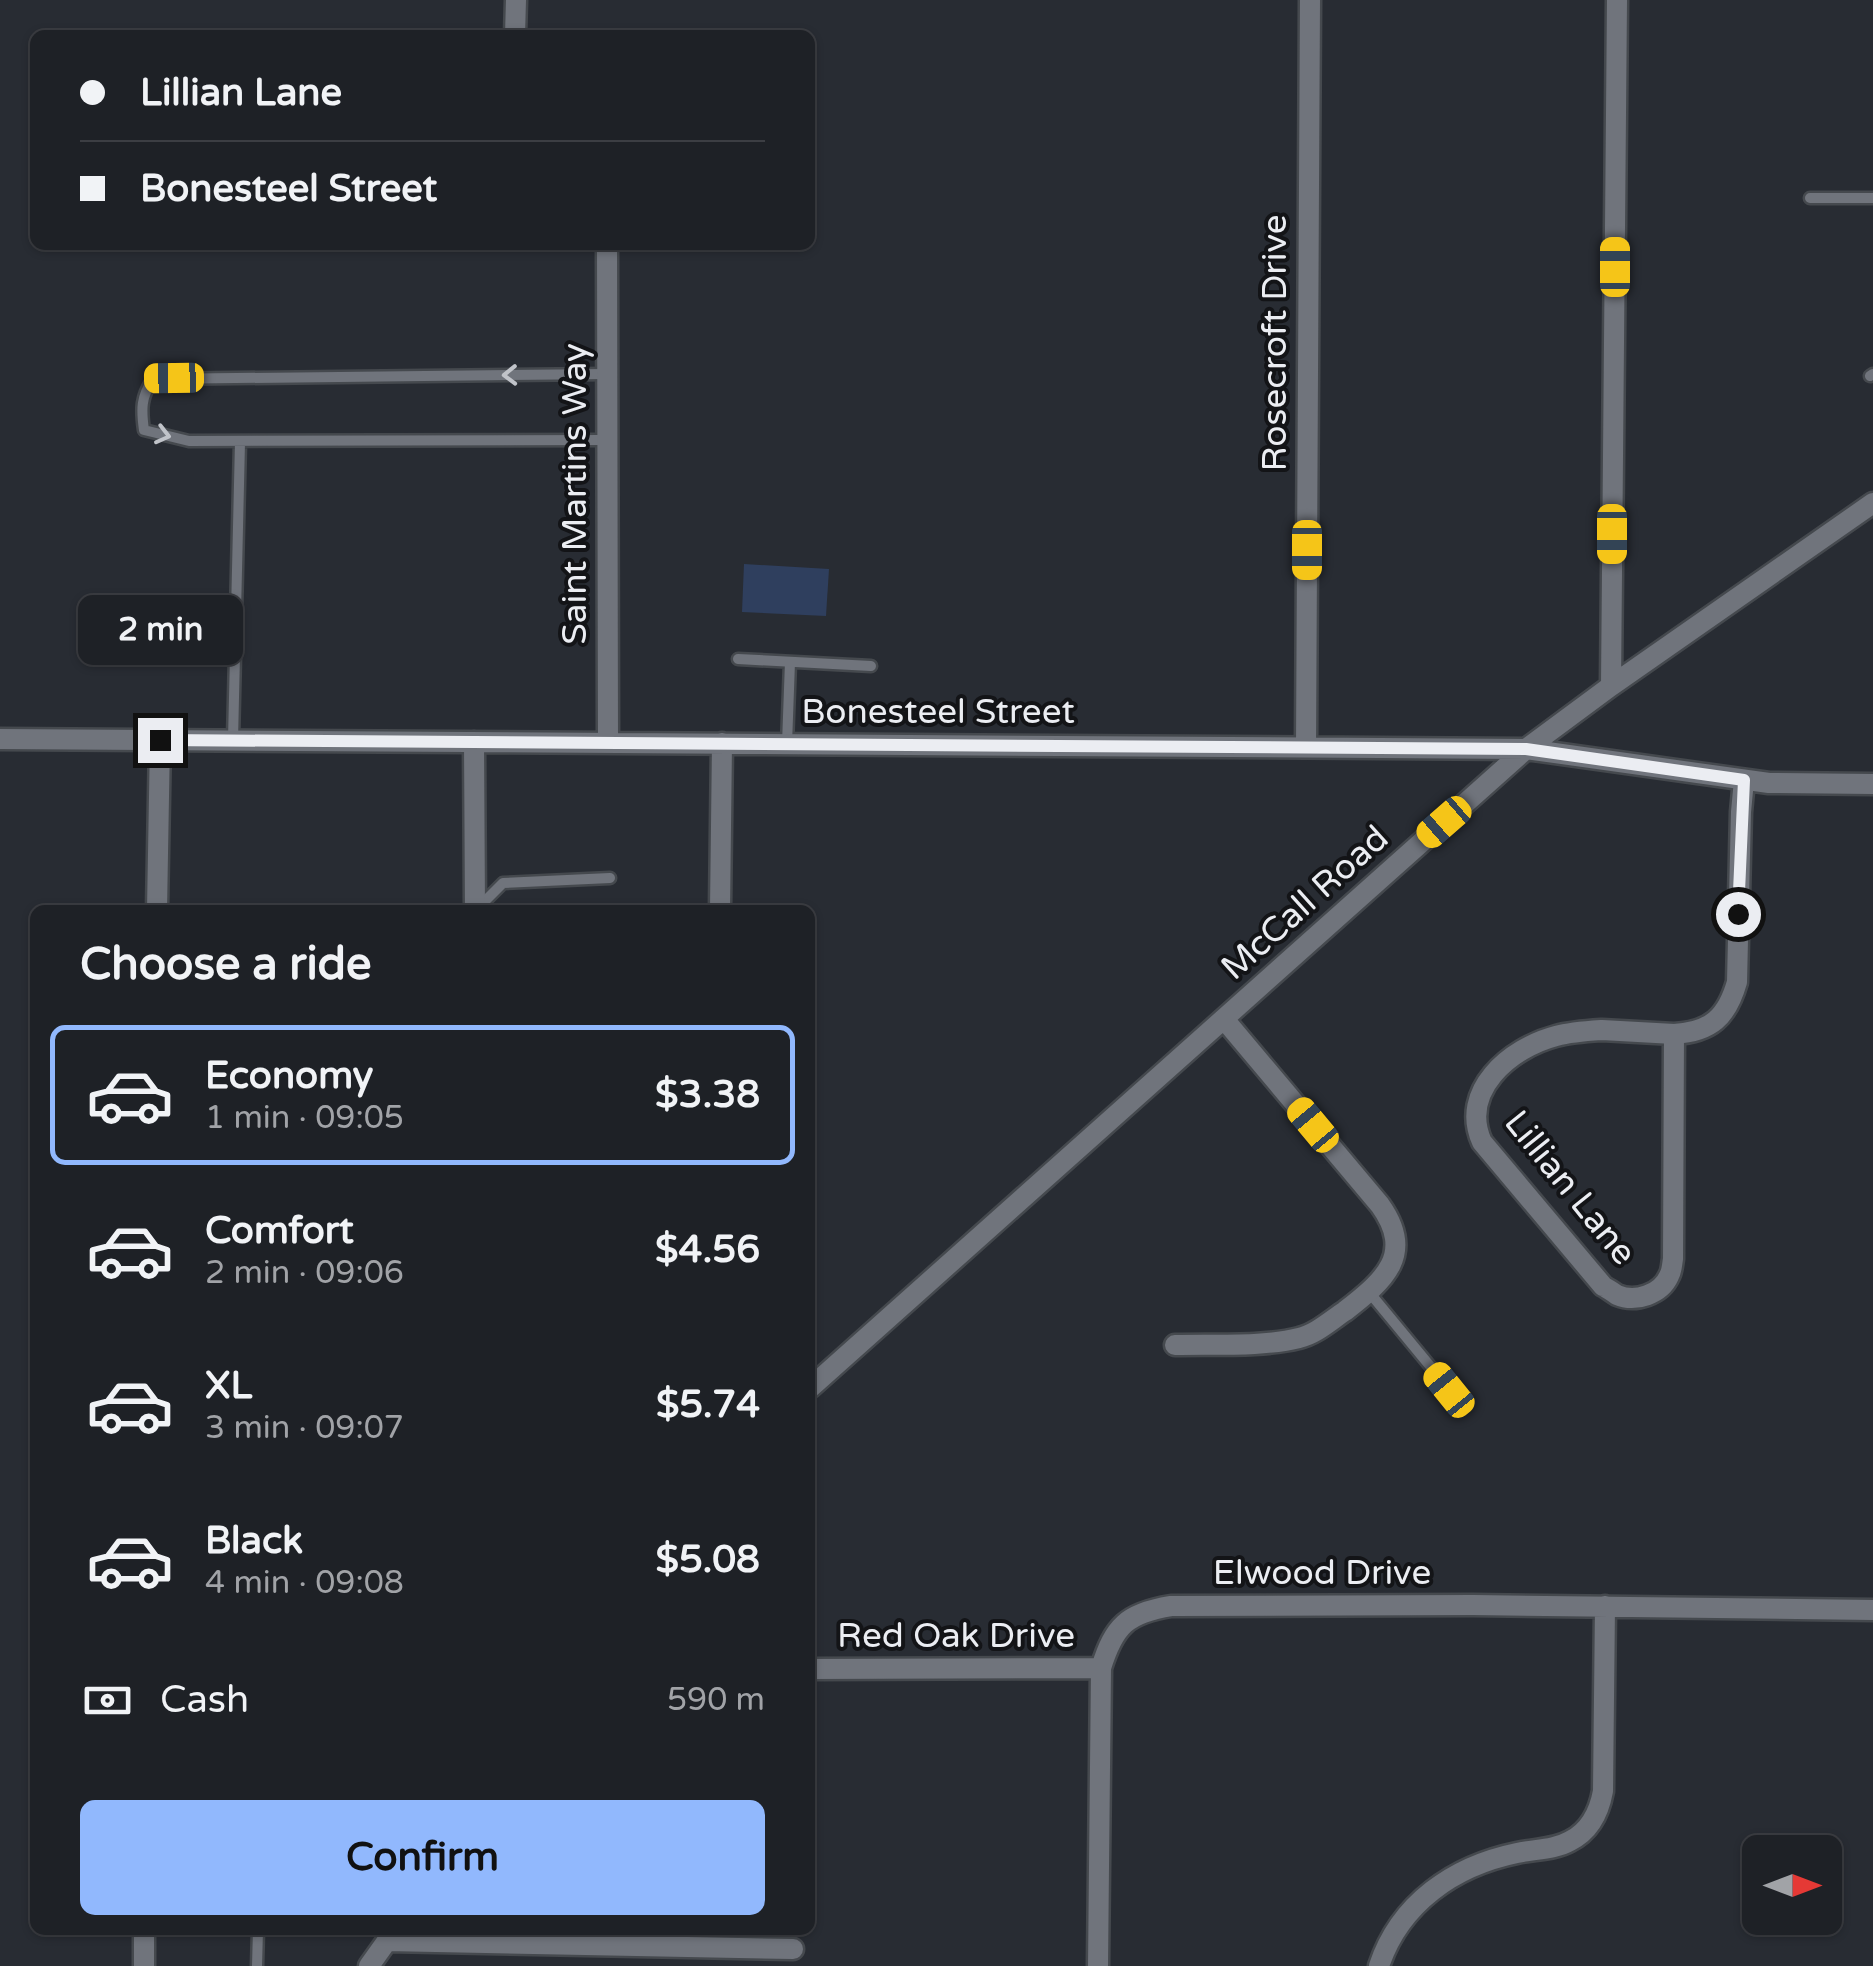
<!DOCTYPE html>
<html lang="en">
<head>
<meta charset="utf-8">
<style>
	body { margin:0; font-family:"Varela Round",sans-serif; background:#2b2e32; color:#f1f3f6; height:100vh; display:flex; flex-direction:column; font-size:38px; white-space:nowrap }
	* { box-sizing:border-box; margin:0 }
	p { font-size:32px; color:#a1a3a7 }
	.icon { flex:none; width:55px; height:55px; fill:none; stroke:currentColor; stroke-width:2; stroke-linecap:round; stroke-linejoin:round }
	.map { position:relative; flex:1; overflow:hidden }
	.sheet { position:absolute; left:30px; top:905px; width:785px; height:1030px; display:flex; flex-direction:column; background:#1e2126; border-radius:15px; box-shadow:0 2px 8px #0004,0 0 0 2px #3c3e43 }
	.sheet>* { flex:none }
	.banner { position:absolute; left:30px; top:30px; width:785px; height:220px; border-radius:15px; box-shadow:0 2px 8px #0004,0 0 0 2px #3c3e43; display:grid; align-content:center; height:220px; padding:0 50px; background:#1e2126 }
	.needle { width:65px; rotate:90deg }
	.tools { position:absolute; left:1742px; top:1835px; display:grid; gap:20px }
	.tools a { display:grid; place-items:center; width:100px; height:100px; border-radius:15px; background:#1e2126; box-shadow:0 2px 8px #0004,0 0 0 2px #3c3e43; font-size:50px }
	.end { position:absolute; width:45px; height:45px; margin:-22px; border:12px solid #ebedf2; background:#111; box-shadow:0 0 0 5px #111 }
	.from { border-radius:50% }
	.bubble { position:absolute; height:70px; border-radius:15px; background:#1e2126; box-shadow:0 2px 8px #0004,0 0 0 2px #3c3e43; font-size:32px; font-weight:800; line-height:70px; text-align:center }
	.car { position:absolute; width:30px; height:60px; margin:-30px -15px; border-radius:12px; box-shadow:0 0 8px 2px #0007; background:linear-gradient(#f5c518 24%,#345 0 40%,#f5c518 0 76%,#345 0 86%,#f5c518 0) }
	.banner b { display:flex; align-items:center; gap:35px; height:95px; font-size:38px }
	.banner b+b { border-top:2px solid #3c3e43 }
	.banner i { width:25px; height:25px; background:#f1f3f6 }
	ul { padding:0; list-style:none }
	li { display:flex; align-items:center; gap:30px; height:140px; margin:0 20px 15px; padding:0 30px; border:5px solid transparent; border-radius:15px }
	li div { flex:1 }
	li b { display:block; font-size:38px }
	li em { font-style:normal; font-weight:800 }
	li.active { border-color:#91b8fd }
	li>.icon { width:90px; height:90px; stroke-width:1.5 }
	h2 { padding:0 50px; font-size:45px; line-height:120px }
	.pay { display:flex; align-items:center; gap:25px; height:110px; padding:0 50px; font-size:38px }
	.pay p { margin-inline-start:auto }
	.action { display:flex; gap:20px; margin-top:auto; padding:20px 50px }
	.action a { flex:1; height:115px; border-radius:15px; background:#91b8fd; color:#111; font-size:40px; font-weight:800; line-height:115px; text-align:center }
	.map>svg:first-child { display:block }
	.green { fill:#2f3f5e }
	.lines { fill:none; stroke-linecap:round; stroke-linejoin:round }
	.lane-casing { stroke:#45494e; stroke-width:15 }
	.street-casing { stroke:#45494e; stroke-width:25 }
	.lane { stroke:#70747c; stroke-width:10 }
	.street { stroke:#70747c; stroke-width:20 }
	.oneway { stroke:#c0c3c9 }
	.route { stroke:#ebedf2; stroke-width:12 }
	.labels { text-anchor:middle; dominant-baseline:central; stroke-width:8; stroke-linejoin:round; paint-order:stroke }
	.street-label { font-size:35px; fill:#ebedf2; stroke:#131417 }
</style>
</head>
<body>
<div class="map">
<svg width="1873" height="1966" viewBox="0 0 1873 1966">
	<rect width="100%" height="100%" fill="#282c33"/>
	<!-- green -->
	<path class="green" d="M744 564 829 569 826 616 742 612Z"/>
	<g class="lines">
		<defs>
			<path id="lane" d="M1810 198H1873
				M606 374 153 379C141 397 141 409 144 430L189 441 607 440
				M1870 376 1873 374
				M738 659 871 666
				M233 740 240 442
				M787 744 790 662
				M477 909 503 883 610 878
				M1369 1292 1449 1389
				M257 1966 258 1930"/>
			<path id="street" d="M515 35 516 0
				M607 245 608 743
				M1611 686 1617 0
				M0 739 1526 749 1769 783 1873 784
				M474 742 475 910
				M1306 747 1310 0
				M157 910 160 740
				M720 910 722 743
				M1602 1030 1674 1034 1673 1259C1672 1264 1672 1271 1669 1276 1661 1294 1636 1303 1617 1295 1617 1295 1604 1286 1603 1286L1482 1142C1459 1091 1510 1048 1556 1036 1571 1032 1587 1031 1602 1030Z
				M1674 1034C1711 1032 1727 1017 1737 982L1741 812 1744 780
				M1175 1345C1211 1344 1265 1347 1299 1338 1316 1334 1330 1321 1345 1311 1385 1280 1415 1254 1380 1205L1224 1019
				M810 1388 1526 749 1611 686 1873 503
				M810 1669 1101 1668
				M144 1930V1966
				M387 1941 793 1949
				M369 1966 394 1931
				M1098 1966 1101 1668C1114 1626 1127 1613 1171 1606L1473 1605 1873 1610
				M1379 1966C1400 1903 1454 1866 1517 1853 1535 1849 1554 1850 1570 1841 1590 1831 1599 1813 1603 1791L1605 1606"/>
		</defs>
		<!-- lane casing -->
		<use href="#lane" class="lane-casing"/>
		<!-- street casing -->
		<use href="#street" class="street-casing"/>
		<!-- lane -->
		<use href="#lane" class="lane"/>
		<!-- street -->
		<use href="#street" class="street"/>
	</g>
	<!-- one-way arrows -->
	<defs><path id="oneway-chevron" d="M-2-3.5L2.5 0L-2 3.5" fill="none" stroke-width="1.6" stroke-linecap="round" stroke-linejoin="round" transform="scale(2.5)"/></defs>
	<g class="oneway">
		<use href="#oneway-chevron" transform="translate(510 375) rotate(179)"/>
		<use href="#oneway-chevron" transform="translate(163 435) rotate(14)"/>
	</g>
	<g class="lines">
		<!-- route -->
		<path class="route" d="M160 740 1526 749 1744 780 1738 914"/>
	</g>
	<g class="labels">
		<!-- street labels -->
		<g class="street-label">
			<text transform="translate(1275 343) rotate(-90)">Rosecroft Drive</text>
			<text transform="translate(575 494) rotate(-90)">Saint Martins Way</text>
			<text x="938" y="712">Bonesteel Street</text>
			<text transform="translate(1305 903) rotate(-42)">McCall Road</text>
			<text transform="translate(1570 1188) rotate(51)">Lillian Lane</text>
			<text x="1322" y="1573">Elwood Drive</text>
			<text x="956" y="1636">Red Oak Drive</text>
		</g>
	</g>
</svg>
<div class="tools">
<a><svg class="needle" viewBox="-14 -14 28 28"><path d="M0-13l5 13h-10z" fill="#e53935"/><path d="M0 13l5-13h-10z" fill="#a1a3a7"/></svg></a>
</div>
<i class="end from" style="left:1738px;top:914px"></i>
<i class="end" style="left:160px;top:740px"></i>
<div class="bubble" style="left:78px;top:595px;width:165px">2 min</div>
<i class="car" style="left:1615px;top:267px;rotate:0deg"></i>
<i class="car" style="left:174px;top:378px;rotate:269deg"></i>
<i class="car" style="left:1612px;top:534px;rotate:180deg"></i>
<i class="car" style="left:1307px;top:550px;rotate:180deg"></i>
<i class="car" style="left:1444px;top:822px;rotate:229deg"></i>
<i class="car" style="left:1313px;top:1125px;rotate:320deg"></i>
<i class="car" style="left:1449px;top:1390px;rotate:321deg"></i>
<div class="banner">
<b><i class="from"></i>Lillian Lane</b>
<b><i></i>Bonesteel Street</b>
</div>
<section class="sheet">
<h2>Choose a ride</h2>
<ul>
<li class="active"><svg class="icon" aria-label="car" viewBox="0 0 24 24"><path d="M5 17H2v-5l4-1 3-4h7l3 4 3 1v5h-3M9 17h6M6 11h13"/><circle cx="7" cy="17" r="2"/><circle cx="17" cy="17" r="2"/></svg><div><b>Economy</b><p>1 min · 09:05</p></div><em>$3.38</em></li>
<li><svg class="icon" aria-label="car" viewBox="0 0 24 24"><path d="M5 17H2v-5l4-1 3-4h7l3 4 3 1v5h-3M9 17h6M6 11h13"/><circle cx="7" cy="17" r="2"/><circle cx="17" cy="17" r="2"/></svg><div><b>Comfort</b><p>2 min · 09:06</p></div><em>$4.56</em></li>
<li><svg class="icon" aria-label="car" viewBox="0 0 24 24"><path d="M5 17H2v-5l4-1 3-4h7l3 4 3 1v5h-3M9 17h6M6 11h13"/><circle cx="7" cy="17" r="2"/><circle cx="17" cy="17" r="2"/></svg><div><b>XL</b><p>3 min · 09:07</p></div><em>$5.74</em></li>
<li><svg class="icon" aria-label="car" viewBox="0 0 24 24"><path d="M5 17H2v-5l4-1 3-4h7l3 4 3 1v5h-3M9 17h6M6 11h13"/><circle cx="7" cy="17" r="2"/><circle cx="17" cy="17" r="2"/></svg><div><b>Black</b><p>4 min · 09:08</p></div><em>$5.08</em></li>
</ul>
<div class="pay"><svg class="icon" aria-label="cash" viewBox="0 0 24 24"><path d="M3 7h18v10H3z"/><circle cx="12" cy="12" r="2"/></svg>Cash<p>590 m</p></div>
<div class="action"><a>Confirm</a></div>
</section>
</div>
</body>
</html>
